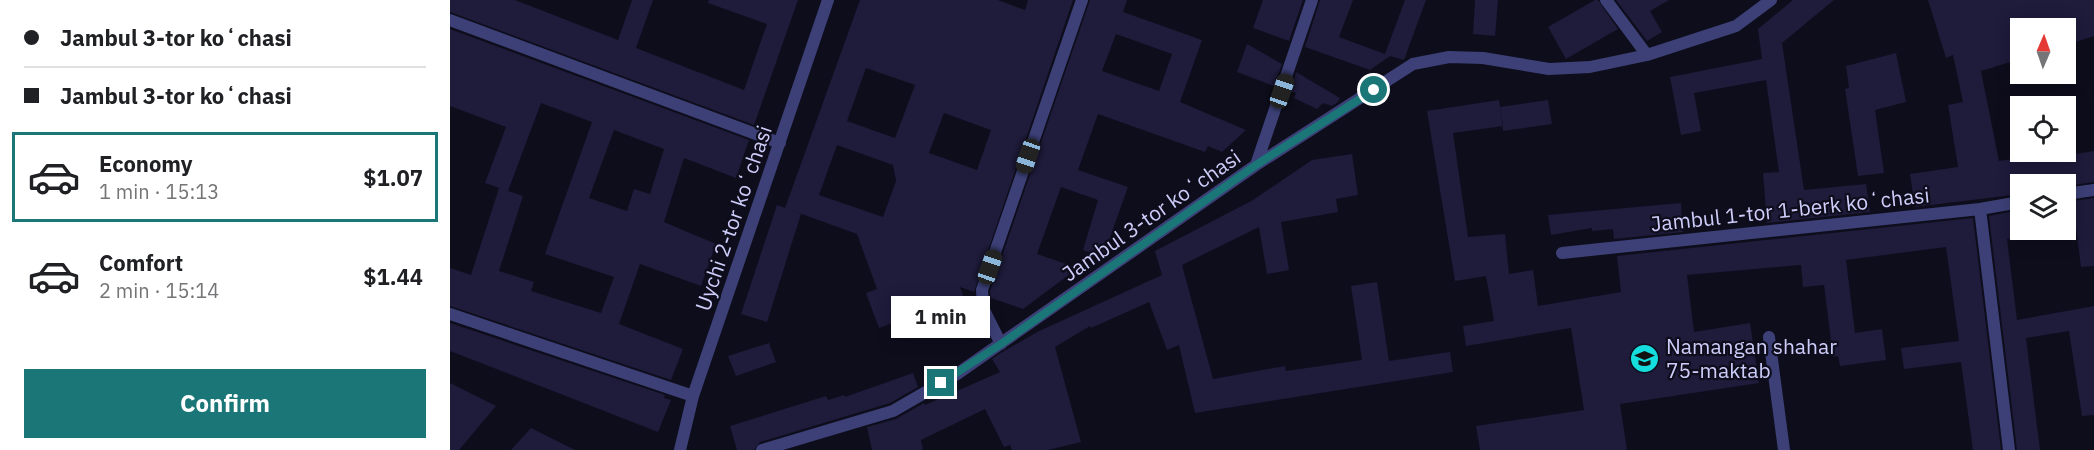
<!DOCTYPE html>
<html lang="en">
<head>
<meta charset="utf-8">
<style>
	body { margin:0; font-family:"IBM Plex Sans",sans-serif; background:#f6f6f6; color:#202124; height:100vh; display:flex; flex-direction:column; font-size:22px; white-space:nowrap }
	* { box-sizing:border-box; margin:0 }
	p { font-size:20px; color:#757577 }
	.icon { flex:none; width:33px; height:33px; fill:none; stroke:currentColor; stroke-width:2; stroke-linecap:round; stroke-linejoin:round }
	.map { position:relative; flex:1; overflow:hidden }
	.details { display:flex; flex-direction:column; background:#fff; width:450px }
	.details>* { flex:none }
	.guide { display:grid; align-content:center; height:132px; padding:0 24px; background:#fff }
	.needle { width:39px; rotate:2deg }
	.controls { position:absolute; left:1560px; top:18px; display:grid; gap:12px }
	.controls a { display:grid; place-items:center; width:66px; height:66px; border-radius:0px; background:#fff; box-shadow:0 3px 15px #0003; font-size:30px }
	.end { position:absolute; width:27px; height:27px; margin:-14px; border:8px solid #1b7678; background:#fff; box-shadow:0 0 0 3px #fff }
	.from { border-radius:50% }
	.bubble { position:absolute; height:42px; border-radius:0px; background:#fff; box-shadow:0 3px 15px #0003; font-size:20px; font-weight:700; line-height:42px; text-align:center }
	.car { position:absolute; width:18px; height:36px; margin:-18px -9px; border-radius:8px; box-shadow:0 0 4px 2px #0007; background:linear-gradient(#222 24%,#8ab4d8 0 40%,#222 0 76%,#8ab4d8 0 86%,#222 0) }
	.guide b { display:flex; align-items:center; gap:21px; height:57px; font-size:22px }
	.guide b+b { border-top:2px solid #e0e0e0 }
	.guide i { width:15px; height:15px; background:#202124 }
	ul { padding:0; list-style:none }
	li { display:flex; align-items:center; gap:18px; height:90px; margin:0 12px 9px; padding:0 12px; border:3px solid transparent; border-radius:0px }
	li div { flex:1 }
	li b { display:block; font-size:22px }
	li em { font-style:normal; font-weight:700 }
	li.current { border-color:#1b7678 }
	li>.icon { width:54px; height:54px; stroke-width:1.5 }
	.cta { display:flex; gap:12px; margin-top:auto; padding:12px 24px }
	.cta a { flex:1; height:69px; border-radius:0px; background:#1b7678; color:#fff; font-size:24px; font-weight:700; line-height:69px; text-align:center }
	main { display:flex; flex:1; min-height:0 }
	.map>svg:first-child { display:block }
	.building { fill:#1e1b3b; fill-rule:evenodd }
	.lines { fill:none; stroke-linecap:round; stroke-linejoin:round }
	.service { stroke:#3c4077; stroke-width:12 }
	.minor { stroke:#3c4077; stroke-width:12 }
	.route { stroke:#1b7678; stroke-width:8 }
	.labels { text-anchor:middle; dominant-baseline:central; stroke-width:4.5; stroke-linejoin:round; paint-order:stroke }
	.street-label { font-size:21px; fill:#cdcdfa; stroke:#0e0d1c }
	.poi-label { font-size:21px; fill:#cdcdfa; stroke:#0e0d1c; text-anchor:start }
</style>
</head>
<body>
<main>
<section class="details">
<div class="guide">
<b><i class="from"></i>Jambul 3-tor koʻchasi</b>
<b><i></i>Jambul 3-tor koʻchasi</b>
</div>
<ul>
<li class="current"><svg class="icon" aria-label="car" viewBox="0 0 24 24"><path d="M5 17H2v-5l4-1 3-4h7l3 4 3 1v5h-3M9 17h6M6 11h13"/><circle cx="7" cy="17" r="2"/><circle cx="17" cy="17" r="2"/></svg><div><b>Economy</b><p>1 min · 15:13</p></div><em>$1.07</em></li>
<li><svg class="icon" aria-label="car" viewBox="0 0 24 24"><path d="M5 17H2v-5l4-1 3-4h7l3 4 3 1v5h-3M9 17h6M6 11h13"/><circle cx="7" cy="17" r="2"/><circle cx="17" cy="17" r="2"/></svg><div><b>Comfort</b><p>2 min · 15:14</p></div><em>$1.44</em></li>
</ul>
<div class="cta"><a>Confirm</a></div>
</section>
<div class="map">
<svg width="1644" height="450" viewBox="0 0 1644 450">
	<rect width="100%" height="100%" fill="#0e0d1c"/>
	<!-- building -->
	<path class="building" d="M0 0H65L168 40 182 0H203L186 48 294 90 317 24 258 3 259 0H348L304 125 0 12Z
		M410 0H548L575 10 578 0H623L524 292 510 287 517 308 492 317 488 307 429 328 416 293 427 289 407 234 335 208ZM416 68 465 85 445 138 397 121ZM494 113 541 130 527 170 479 153ZM387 145 443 165 446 181 433 217 369 195Z
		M640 0H677L673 12 752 40 730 102 796 130 772 152 758 146 755 152 648 114 628 170 678 187 653 257 633 250 648 200 611 187 587 254 628 268 573 309 541 298 540 291ZM666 34 722 54 709 91 652 71Z
		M813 0H853L839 41 803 28Z
		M870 0H903L889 37 935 54 955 0H976L954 60 940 56 920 70 855 47Z
		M1025 0H1048L1045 36 1023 34Z
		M1145 0H1148L1168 29 1116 59 1098 27Z
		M1166 0H1219L1200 11 1212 32 1197 41Z
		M1343 0H1384L1332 43 1354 190 1416 184 1420 212 1317 223 1313 173 1329 172 1316 80 1244 93 1251 131 1231 135 1220 77 1312 59 1308 29Z
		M1478 0H1644V36L1616 45V28H1570V59L1531 71 1549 161 1612 152 1613 156 1644 151V182L1616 186V177L1570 183V194L1465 207 1460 174 1508 167 1498 105 1513 102 1503 55 1496 58Z
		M0 29 299 140 286 178 234 158 214 222 266 244 251 286 190 264 169 324 233 349 221 380 0 306V268L21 275 49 188 35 183 56 127 0 106ZM91 103 142 122 95 254 164 277 151 313 81 291 84 282 49 271 73 196 58 191ZM164 130 214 149 200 194 184 189 177 211 139 198Z
		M797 44 832 64 824 86 787 72Z
		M1446 53 1456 102 1425 110 1434 173 1408 176 1395 89 1399 88 1396 66Z
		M846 72 890 98 888 102 882 106 873 103 867 109 844 98 846 93 840 91Z
		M1049 100 1053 126 1003 133 1018 237 1055 234 1059 274 1083 270 1088 306 1171 292 1167 256 1523 218 1551 450H1523L1511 362 1454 369 1451 348 1509 341 1496 247 1396 260 1405 333 1432 329 1436 360 1390 366 1388 356 1383 357 1374 285 1353 287 1351 265 1237 275 1244 332 1300 323 1309 383 1170 404 1177 450H1030L1026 426 1134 410 1121 328 1016 346 1013 326 1044 321 1036 276 1005 281 977 111Z
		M1098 100 1102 124 1053 131 1050 107Z
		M902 154 908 195 886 199 888 212 831 222 839 270 817 274 809 227 732 265 763 379 835 366 836 371 912 360 901 286 927 282 939 361 1000 352 1003 372 745 413 729 345 717 350 699 302 641 328 640 326 605 347 631 442 598 450H562L560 445 554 447 535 409 471 440 473 450H422L417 427 446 419 474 403 475 405 550 372 542 359 549 354 587 332 712 275 705 251 803 200 862 160Z
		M1644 198V266L1631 267 1626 227 1616 229V202Z
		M1231 203 1233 232 1164 239 1163 229 1142 231V228L1101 235 1098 215Z
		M327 205 351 214 317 322 291 314Z
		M1570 210V237L1557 239 1567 320 1644 306V415L1632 416 1619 331 1576 338 1590 450H1567L1539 216Z
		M0 323 215 395 214 398 221 400 208 432 0 351Z
		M319 343 326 362 286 376 278 356Z
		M463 373 468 387 440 403 310 442 304 450H287L280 426 376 396 378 400 394 395 395 397Z
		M0 383 46 406 9 450H0Z
		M81 428 125 450H61Z"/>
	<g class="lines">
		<!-- service -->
		<path class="service" d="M1319 337 1334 450"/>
		<!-- minor -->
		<path class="minor" d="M1156 0 1197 55
			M0 20 330 143
			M806 165 862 0
			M1616 194 1644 190
			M1530 209 1559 450
			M1112 253 1530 209 1570 202
			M0 314 243 396
			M551 344 533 308 532 290 632 0
			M230 450 243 396 378 0
			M312 450 443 411 507 374 806 165 963 64 999 57 1033 58 1099 69 1140 67 1197 55 1286 26 1321 0"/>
	</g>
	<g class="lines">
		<!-- route -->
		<path class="route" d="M491 383 551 344 806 165 924 90"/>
	</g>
	<!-- icons -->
	<defs>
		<symbol id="school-disc" viewBox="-11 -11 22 22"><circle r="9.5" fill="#15ddde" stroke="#0e0d1c"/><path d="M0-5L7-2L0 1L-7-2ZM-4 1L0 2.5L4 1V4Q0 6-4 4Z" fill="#111"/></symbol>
	</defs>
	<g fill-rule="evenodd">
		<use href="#school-disc" x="1178" y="342" width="33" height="33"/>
	</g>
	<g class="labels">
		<!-- street labels -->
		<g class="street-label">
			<text transform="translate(1340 209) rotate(-6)">Jambul 1-tor 1-berk koʻchasi</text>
			<text transform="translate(701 215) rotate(-35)">Jambul 3-tor koʻchasi</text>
			<text transform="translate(283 218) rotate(-71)">Uychi 2-tor koʻchasi</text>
		</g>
		<!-- poi labels -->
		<g class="poi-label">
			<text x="1216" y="346">Namangan shahar<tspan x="1216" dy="24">75-maktab</tspan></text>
		</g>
	</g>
</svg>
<div class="controls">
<a><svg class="needle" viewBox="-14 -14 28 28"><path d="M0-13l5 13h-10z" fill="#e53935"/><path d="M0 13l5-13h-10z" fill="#757577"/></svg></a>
<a><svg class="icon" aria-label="locate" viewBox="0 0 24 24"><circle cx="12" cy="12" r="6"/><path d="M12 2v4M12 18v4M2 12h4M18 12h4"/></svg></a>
<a><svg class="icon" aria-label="layers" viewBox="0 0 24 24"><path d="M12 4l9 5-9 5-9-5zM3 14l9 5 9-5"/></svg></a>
</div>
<i class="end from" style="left:924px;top:90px"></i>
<i class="end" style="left:491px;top:383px"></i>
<div class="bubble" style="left:441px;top:296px;width:99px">1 min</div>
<i class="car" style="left:832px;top:91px;rotate:19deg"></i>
<i class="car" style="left:578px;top:156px;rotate:199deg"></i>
<i class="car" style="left:540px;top:267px;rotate:19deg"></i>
</div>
</main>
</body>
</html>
